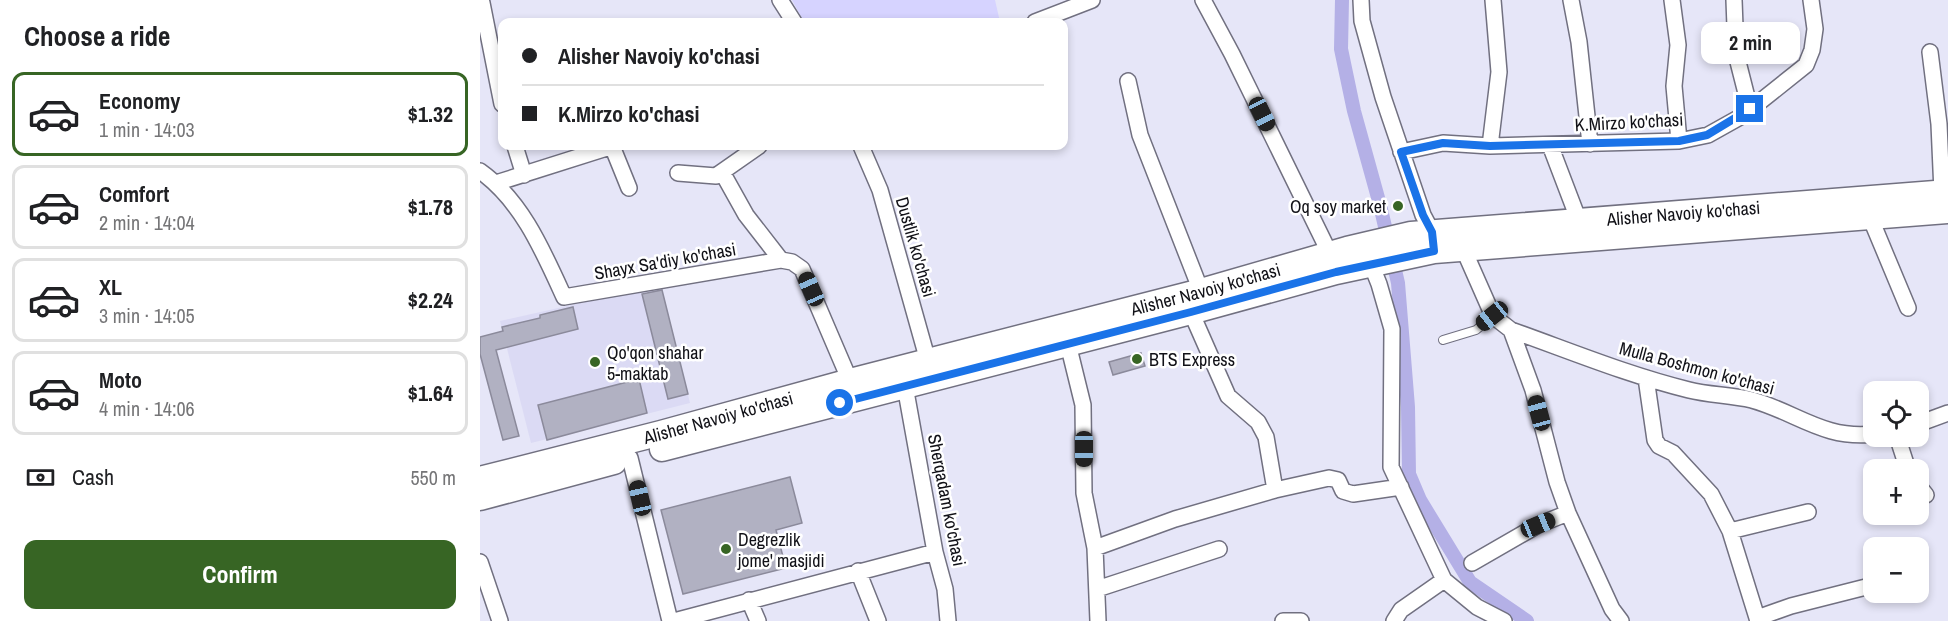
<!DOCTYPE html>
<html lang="en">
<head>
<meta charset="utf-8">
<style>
	body { margin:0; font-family:"Archivo Narrow",sans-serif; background:#f6f6f6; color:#202124; height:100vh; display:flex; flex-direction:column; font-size:22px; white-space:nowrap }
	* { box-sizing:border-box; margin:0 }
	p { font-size:20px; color:#757577 }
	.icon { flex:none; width:33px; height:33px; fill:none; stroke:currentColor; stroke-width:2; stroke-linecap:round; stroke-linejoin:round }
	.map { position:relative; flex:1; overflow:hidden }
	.drawer { display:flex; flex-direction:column; background:#fff; width:480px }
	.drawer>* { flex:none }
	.banner { position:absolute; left:18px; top:18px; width:570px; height:132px; border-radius:12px; box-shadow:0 3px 9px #0003; display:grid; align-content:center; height:132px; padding:0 24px; background:#fff }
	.fabs { position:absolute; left:1383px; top:381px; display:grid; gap:12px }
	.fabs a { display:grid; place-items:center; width:66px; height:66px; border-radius:12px; background:#fff; box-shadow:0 3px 9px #0003; font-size:30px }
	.end { position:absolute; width:27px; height:27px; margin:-14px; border:8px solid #1a73e8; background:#fff; box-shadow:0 0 0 3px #fff }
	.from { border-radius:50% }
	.bubble { position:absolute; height:42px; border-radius:12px; background:#fff; box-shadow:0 3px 9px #0003; font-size:20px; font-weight:800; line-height:42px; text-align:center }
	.car { position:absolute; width:18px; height:36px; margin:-18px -9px; border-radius:8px; box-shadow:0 0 4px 2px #0007; background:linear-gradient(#222 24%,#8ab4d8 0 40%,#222 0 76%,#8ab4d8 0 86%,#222 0) }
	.banner b { display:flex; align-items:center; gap:21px; height:57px; font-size:22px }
	.banner b+b { border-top:2px solid #e0e0e0 }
	.banner i { width:15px; height:15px; background:#202124 }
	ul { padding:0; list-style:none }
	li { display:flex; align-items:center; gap:18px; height:84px; margin:0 12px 9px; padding:0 12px; border:3px solid #e0e0e0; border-radius:12px }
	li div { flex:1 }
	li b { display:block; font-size:22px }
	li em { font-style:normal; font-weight:800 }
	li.current { border-color:#376524 }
	li>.icon { width:54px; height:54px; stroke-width:1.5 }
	h2 { padding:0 24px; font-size:27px; line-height:72px }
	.pay { display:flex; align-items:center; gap:15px; height:66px; padding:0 24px; font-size:22px }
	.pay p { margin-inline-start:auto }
	.cta { display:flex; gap:12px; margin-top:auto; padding:12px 24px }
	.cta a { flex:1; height:69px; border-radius:12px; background:#376524; color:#fff; font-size:24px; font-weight:800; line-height:69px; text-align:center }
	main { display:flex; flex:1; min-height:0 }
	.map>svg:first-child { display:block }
	.built { fill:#dbdaf4 }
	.green { fill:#d6d3ff }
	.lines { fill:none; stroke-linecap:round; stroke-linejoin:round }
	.canal { stroke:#b4b0e6; stroke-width:14 }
	.building { fill:#b1b1c2; stroke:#8b8a9b; stroke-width:1.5 }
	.service-casing { stroke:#717080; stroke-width:10 }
	.minor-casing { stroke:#717080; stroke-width:18 }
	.primary-casing { stroke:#717080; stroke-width:27 }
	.service { stroke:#fff; stroke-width:8 }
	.minor { stroke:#fff; stroke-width:15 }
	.primary { stroke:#fff; stroke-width:24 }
	.route { stroke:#1a73e8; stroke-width:8 }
	.poi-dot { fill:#376524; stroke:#fff; stroke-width:2 }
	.labels { text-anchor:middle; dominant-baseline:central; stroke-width:5; stroke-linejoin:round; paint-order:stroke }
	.street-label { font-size:18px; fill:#111117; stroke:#fff }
	.poi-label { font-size:18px; fill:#111117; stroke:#fff; text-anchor:start }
</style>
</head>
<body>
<main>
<section class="drawer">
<h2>Choose a ride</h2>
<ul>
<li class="current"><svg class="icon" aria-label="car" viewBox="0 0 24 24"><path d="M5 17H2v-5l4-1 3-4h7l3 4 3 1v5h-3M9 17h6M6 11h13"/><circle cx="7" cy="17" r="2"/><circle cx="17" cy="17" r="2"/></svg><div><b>Economy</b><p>1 min · 14:03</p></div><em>$1.32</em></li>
<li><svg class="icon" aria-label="car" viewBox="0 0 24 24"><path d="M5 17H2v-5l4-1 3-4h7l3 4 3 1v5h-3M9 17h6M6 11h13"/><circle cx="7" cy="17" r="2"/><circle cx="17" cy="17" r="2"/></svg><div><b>Comfort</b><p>2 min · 14:04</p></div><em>$1.78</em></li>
<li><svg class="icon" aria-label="car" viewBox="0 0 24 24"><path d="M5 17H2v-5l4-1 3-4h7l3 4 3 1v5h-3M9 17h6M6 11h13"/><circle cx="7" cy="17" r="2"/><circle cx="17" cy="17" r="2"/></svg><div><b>XL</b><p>3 min · 14:05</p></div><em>$2.24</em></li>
<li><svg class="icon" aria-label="car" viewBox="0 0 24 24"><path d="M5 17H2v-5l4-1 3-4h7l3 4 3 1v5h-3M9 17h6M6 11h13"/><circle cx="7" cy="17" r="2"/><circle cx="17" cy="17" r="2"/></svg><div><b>Moto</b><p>4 min · 14:06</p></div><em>$1.64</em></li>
</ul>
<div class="pay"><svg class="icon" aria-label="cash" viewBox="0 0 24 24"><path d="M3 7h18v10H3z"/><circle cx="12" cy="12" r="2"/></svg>Cash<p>550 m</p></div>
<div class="cta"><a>Confirm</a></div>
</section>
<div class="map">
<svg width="1468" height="621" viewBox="0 0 1468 621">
	<rect width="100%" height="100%" fill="#e6e6f8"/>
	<!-- built -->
	<path class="built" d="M181 285 210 403 51 443 20 321Z"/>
	<!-- green -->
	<path class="green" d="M312 0H515L520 22H324Z"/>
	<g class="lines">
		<!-- canal -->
		<path class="canal" d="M862 0 861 49 874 111 900 205 918 283 928 407 929 474 940 500 990 582 1047 621"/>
	</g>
	<!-- building -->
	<path class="building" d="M182 290 208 394 188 399 162 294Z
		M93 307 98 329 16 350 39 436 23 440 0 354V337L23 331 22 327 60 318V315Z
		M661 353 665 366 633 375 629 362Z
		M159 379 167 413 67 440 58 405Z
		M310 477 322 523 296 530 306 568 203 594 181 510Z"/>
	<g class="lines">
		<defs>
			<path id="service" d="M963 340 996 330 1013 316"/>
			<path id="minor" d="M300 0 314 22
				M723 0 752 54 850 254
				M881 0 882 21 903 97 943 215 952 232 953 240
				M1091 0 1099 42 1110 144
				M1192 0 1198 45 1194 86 1199 141
				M1254 0 1256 54 1270 109
				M2 3 22 104
				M555 22 612 0
				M1450 52 1459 124 1462 192
				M648 81 660 135 721 291
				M1070 145 1099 221
				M35 146 44 175
				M132 146 149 188
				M381 146 400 190 448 361
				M1010 146 1019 72 1013 0
				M921 152 963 143 1010 146 1199 141 1228 135 1262 116 1326 65 1332 50 1335 29 1331 0
				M0 171C42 201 63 251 84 297L301 260 312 262 322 269 370 381
				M242 172 266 215 301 260
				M198 173 236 176 279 146
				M16 183 133 146
				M1390 217 1428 308
				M982 241 983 248 1013 316 1031 330 1053 390 1077 482 1088 513 1132 609 1141 621
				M891 264 899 284 912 329 911 467 964 580 997 607 1024 621
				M711 312 748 396 778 422 786 437 795 490 849 478 858 480 863 491 873 494 921 487
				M1031 330C1090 351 1148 375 1209 390 1229 395 1251 395 1272 400 1316 412 1344 440 1394 434
				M588 344 603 405 604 493 615 548 618 621
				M1166 378 1175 440 1179 446 1193 453 1231 494 1250 531 1278 621
				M425 386 455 552 465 589 468 621
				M1438 424 1468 413
				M1417 436 1428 470
				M150 458 190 621
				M1438 485 1446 495
				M1250 531 1328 512
				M615 548 695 519 795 490
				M0 562 20 621
				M992 563 1058 525 1088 513
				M378 571 398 621
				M617 589 739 549
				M269 600 278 621
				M1277 618 1311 606 1390 586
				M194 621 455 552
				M803 621H821
				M914 621 921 610 964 580"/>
			<g id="primary">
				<path d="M182 449 711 312 856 272 954 251 1468 211"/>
				<path id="s1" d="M0 479 181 433 370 381 721 291 867 249 931 234 1468 192"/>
				<path d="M0 498 134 462"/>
			</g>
		</defs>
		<!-- service casing -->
		<use href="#service" class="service-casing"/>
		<!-- minor casing -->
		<use href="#minor" class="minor-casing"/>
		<!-- primary casing -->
		<use href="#primary" class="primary-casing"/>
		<!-- service -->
		<use href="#service" class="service"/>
		<!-- minor -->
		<use href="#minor" class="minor"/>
		<!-- primary -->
		<use href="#primary" class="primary"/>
	</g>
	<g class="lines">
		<!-- route -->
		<path class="route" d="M360 403 711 312 856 272 954 251 952 232 943 215 921 152 963 143 1010 146 1199 141 1227 135 1270 109"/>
	</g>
	<!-- markers -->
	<g class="poi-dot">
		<circle cx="918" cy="206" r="6"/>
		<circle cx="657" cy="359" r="6"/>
		<circle cx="115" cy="362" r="6"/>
		<circle cx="246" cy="549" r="6"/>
	</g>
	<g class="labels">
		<!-- street labels -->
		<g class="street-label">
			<text transform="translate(1149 122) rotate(-3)">K.Mirzo ko'chasi</text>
			<text stroke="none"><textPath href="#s1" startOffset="1236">Alisher Navoiy ko'chasi</textPath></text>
			<text transform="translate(436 247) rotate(74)">Dustlik ko'chasi</text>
			<text transform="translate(185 261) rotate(-10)">Shayx Sa'diy ko'chasi</text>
			<text stroke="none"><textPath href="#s1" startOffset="750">Alisher Navoiy ko'chasi</textPath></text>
			<text transform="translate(1217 368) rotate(15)">Mulla Boshmon ko'chasi</text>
			<text stroke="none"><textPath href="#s1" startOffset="246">Alisher Navoiy ko'chasi</textPath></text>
			<text transform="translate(467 500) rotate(79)">Sherqadam ko'chasi</text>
		</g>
		<!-- poi labels -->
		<g class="poi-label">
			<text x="906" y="206" text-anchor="end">Oq soy market</text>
			<text x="127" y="352">Qo'qon shahar<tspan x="127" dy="21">5-maktab</tspan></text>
			<text x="669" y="359">BTS Express</text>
			<text x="258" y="539">Degrezlik<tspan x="258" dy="21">jome' masjidi</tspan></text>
		</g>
	</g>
</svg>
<div class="fabs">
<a><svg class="icon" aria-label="locate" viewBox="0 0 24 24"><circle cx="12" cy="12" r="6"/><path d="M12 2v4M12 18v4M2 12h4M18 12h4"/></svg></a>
<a>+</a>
<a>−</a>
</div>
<i class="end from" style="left:360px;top:403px"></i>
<i class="end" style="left:1270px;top:109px"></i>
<div class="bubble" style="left:1221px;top:22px;width:99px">2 min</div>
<i class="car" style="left:782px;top:114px;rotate:154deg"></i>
<i class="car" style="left:331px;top:289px;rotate:336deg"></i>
<i class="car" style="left:1012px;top:316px;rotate:231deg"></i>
<i class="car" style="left:1059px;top:413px;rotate:345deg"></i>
<i class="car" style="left:604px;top:449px;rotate:180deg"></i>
<i class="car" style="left:160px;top:498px;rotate:347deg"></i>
<i class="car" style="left:1058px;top:525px;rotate:68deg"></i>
<div class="banner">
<b><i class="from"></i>Alisher Navoiy ko'chasi</b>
<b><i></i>K.Mirzo ko'chasi</b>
</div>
</div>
</main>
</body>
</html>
